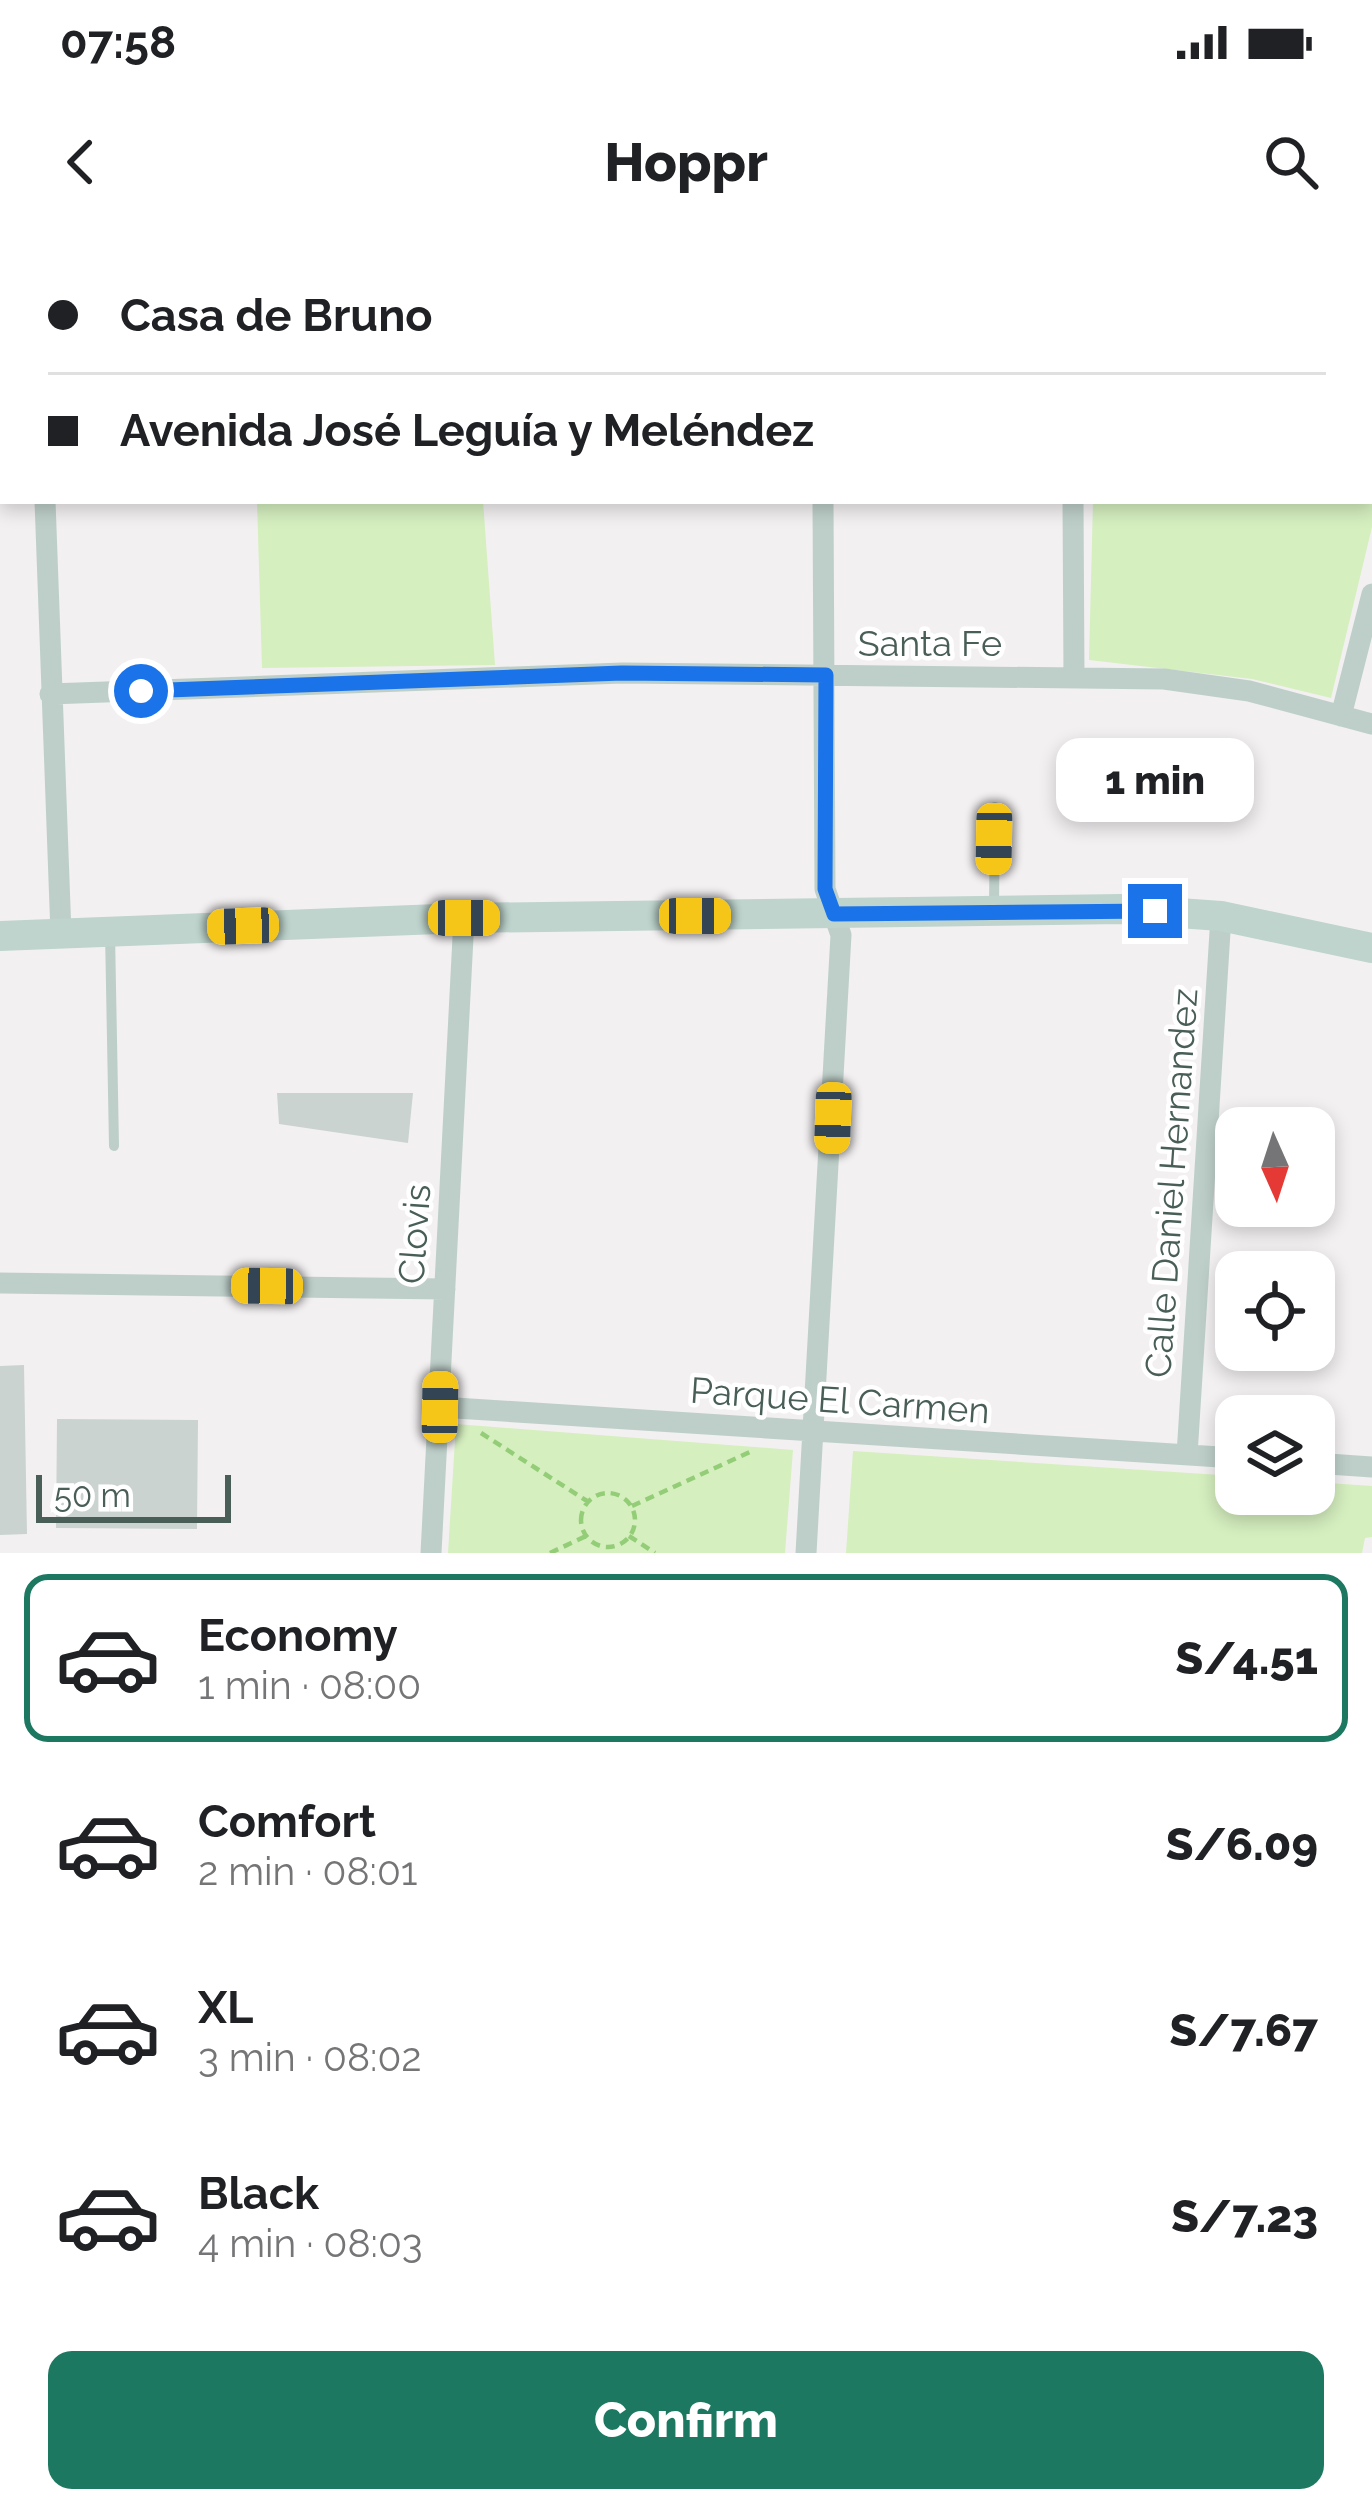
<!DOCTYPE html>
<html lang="en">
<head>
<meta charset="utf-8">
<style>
	body { margin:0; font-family:Raleway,sans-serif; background:#f2f2f2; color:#202124; height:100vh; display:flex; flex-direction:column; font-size:45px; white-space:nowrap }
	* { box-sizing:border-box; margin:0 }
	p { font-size:39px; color:#757577 }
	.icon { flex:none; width:66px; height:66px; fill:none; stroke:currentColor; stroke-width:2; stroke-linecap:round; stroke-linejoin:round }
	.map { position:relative; height:1313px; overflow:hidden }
	.details { display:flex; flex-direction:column; background:#fff; flex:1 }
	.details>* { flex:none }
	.banner { position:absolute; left:0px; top:0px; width:1374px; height:264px; box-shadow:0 6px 18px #0003; display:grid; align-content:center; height:264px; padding:0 48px; background:#fff }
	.needle { width:78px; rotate:177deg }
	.tools { position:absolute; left:1215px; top:867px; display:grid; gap:24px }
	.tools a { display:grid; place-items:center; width:120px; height:120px; border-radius:24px; background:#fff; box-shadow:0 6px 18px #0003; font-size:60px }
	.scale { position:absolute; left:36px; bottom:30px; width:195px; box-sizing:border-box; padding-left:12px; border:6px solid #485e56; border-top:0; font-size:33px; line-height:42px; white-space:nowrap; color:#485e56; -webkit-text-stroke:9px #fff; paint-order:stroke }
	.end { position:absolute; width:54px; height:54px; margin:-27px; border:15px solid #1a73e8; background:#fff; box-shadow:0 0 0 6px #fff }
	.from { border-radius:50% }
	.bubble { position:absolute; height:84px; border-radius:24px; background:#fff; box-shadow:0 6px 18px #0003; font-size:39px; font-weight:800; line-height:84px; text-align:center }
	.car { position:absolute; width:36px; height:72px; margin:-36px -18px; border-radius:15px; box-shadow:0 0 9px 3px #0007; background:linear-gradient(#f5c518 24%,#345 0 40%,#f5c518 0 76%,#345 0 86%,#f5c518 0) }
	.banner b { display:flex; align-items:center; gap:42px; height:114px; font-size:45px }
	.banner b+b { border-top:3px solid #e0e0e0 }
	.banner i { width:30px; height:30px; background:#202124 }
	ul { padding:21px 0 0; list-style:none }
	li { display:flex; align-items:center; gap:36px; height:168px; margin:0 24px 18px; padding:0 24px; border:6px solid transparent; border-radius:24px }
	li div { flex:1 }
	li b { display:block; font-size:45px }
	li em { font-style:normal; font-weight:800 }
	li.active { border-color:#1d7861 }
	li>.icon { width:108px; height:108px; stroke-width:1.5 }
	.primary-button { display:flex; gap:24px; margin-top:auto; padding:24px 48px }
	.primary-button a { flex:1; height:138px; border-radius:24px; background:#1d7861; color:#fff; font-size:48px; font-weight:800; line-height:138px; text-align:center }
	.status { display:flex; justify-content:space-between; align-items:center; height:84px; padding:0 60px; background:#fff; direction:ltr }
	.status svg { height:33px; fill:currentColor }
	header { display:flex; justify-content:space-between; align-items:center; height:156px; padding:0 48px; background:#fff; font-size:54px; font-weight:800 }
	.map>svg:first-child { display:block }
	.green { fill:#d5efbf }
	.building { fill:#cad3d0 }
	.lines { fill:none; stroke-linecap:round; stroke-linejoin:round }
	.path { stroke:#94cd77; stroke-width:4.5; stroke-dasharray:9 6; stroke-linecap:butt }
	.lane { stroke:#becfc9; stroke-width:10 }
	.street { stroke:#becfc9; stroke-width:21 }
	.secondary { stroke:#bed4cd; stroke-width:30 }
	.route { stroke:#1a73e8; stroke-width:15 }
	.labels { text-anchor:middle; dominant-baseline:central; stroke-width:9; stroke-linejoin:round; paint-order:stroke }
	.street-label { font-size:36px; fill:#485e56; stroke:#fff }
</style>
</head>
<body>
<div class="status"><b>07:58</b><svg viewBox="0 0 49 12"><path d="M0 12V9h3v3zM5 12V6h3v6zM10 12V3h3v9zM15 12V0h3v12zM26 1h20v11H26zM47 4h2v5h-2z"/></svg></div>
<header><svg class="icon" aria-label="back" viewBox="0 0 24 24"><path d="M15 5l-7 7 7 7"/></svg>Hoppr<svg class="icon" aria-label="search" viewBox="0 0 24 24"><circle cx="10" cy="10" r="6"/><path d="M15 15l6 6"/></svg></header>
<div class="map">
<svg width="1372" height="1313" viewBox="0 0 1372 1313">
	<rect width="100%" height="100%" fill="#f3f0f2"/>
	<!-- green -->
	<path class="green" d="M1148 0H1372V287L1331 458 1252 439 1089 420 1093 261H1371V3Z
		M257 261H483L495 425 262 428Z
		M456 1184 793 1210 785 1313H448Z
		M853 1211 1236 1236V1254H1314V1242L1372 1246V1297L1365 1298 1362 1313H846Z"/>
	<!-- building -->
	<path class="building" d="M277 853H413L408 903 279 884Z
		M24 1125 27 1294 0 1295V1126Z
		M57 1179 198 1180 197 1289 56 1288Z"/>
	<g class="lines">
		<!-- path -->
		<path class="path" d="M481 1193 587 1261
			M581 1280a27 27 0 1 1 54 0a27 27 0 1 1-54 0Z
			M632 1266 750 1212
			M629 1296 655 1313
			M550 1313 586 1296"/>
		<!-- lane -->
		<path class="lane" d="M570 0 571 3
			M668 3 670 0
			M994 667 995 567
			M110 693 114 906"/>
		<!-- street -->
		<path class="street" d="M874 3 875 0
			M1130 3 1131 0
			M0 176H3
			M45 261 61 694
			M1073 261 1074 437
			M50 454 622 433 1164 439 1249 451 1372 484
			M1341 476 1372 354
			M0 1043 445 1049
			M440 1167 1236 1218
			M1187 1215 1221 676
			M1314 1223 1372 1227
			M431 1313 464 678
			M806 1313 841 695 825 649 823 261"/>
		<!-- secondary -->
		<path class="secondary" d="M0 696 464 678 1122 669 1221 676 1372 708"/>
	</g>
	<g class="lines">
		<!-- route -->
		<path class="route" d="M141 451 622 433 826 435 825 649 834 674 1155 671"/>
	</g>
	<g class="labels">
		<!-- street labels -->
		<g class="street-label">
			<text x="930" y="403">Santa Fe</text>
			<text transform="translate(1171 943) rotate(-86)">Calle Daniel Hernandez</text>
			<text transform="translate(414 994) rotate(-86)">Clovis</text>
			<text transform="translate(840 1160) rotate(4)">Parque El Carmen</text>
		</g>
	</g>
</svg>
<div class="tools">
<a><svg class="needle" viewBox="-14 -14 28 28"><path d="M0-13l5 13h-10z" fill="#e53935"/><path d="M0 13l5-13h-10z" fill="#757577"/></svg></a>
<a><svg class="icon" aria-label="locate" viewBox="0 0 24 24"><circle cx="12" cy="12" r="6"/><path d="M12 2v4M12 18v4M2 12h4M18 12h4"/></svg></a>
<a><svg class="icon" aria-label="layers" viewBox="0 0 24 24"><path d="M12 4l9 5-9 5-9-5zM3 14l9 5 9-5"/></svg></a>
</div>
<div class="scale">50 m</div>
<i class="end from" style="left:141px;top:451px"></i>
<i class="end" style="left:1155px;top:671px"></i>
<div class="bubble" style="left:1056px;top:498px;width:198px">1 min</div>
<i class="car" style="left:994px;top:599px;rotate:181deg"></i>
<i class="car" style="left:695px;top:676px;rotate:90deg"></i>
<i class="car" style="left:464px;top:678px;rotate:90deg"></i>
<i class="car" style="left:243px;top:686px;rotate:268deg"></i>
<i class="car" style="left:833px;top:878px;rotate:182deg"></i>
<i class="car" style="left:267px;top:1046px;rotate:271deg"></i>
<i class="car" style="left:440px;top:1167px;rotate:1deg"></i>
<div class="banner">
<b><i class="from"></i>Casa de Bruno</b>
<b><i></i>Avenida José Leguía y Meléndez</b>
</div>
</div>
<section class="details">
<ul>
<li class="active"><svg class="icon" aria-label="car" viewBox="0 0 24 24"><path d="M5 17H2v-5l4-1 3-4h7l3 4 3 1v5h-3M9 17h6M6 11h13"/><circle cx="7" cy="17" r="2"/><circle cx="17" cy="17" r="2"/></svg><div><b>Economy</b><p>1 min · 08:00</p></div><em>S/4.51</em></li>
<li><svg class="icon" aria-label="car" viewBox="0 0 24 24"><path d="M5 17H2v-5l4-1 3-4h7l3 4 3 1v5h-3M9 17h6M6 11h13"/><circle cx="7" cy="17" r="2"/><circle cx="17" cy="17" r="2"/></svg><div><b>Comfort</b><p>2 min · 08:01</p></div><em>S/6.09</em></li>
<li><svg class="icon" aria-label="car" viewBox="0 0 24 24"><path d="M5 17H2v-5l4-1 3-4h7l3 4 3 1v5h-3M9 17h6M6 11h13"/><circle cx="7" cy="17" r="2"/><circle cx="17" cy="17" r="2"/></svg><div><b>XL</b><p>3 min · 08:02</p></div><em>S/7.67</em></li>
<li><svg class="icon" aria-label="car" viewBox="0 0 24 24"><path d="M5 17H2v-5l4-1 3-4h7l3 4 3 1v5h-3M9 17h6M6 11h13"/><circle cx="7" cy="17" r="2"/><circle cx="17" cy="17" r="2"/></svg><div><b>Black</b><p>4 min · 08:03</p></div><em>S/7.23</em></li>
</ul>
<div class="primary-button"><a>Confirm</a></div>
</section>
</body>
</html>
